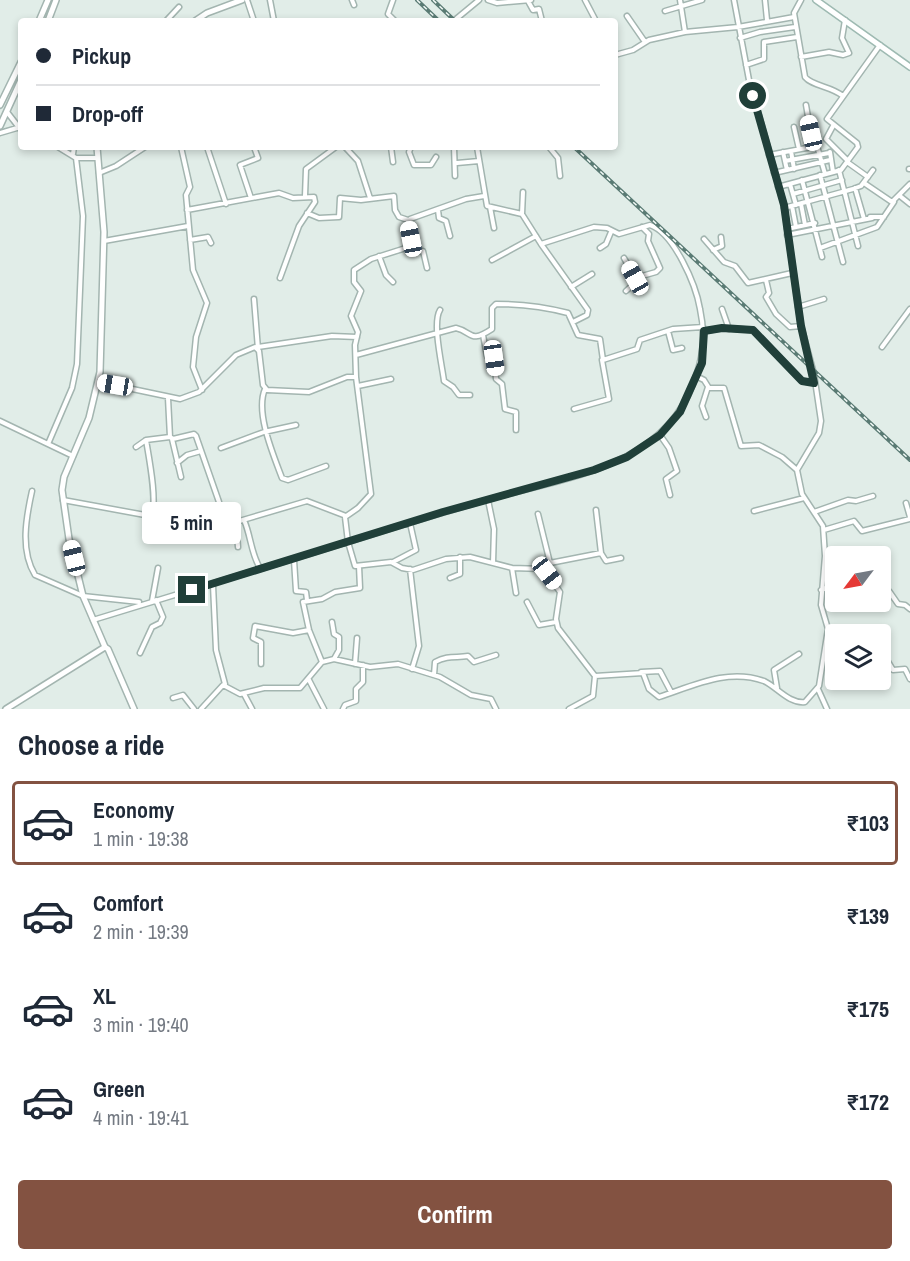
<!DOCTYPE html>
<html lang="en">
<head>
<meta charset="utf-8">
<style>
	body { margin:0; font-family:"Archivo Narrow",sans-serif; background:#f6f6f7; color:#1f2937; height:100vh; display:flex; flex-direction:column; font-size:22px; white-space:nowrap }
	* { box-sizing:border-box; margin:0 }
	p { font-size:20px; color:#747a83 }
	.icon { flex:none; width:33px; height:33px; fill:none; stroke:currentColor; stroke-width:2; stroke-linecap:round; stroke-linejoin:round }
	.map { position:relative; height:709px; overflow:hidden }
	.panel { display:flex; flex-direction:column; background:#fff; flex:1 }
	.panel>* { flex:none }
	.guide { position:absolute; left:18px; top:18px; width:600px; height:132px; border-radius:6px; box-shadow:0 3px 9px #0003; display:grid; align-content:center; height:132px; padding:0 18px; background:#fff }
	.needle { width:39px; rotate:238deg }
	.fabs { position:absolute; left:825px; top:546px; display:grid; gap:12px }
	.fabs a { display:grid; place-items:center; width:66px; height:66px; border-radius:6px; background:#fff; box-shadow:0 3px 9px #0003; font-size:30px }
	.end { position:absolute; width:27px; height:27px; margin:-14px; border:8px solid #203f39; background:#fff; box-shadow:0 0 0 3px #fff }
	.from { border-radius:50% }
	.bubble { position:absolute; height:42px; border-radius:6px; background:#fff; box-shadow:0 3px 9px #0003; font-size:20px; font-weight:700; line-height:42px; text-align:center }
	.car { position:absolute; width:18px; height:36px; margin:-18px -9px; border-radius:8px; box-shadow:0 0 4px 2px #0007; background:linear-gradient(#fff 24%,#345 0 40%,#fff 0 76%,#345 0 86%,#fff 0) }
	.guide b { display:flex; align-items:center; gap:21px; height:57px; font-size:22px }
	.guide b+b { border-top:2px solid #e0e1e3 }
	.guide i { width:15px; height:15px; background:#1f2937 }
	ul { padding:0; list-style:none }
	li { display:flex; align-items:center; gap:18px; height:84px; margin:0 12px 9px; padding:0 6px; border:3px solid transparent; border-radius:6px }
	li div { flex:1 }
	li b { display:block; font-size:22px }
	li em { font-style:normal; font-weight:700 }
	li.on { border-color:#835241 }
	li>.icon { width:54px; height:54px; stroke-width:1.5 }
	h2 { padding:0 18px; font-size:27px; line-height:72px }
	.action { display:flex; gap:12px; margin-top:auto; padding:12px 18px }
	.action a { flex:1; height:69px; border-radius:6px; background:#835241; color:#fff; font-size:24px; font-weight:700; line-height:69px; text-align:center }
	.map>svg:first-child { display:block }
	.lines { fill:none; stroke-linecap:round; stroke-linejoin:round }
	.minor-casing { stroke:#a3b5b0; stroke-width:7 }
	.tertiary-casing { stroke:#a3b5b0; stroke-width:8 }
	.secondary-casing { stroke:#9ebab2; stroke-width:8 }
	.minor { stroke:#fff; stroke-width:4 }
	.tertiary { stroke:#fff; stroke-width:5 }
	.secondary { stroke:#fff; stroke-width:5 }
	.rail-casing { stroke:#5a7b74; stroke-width:4 }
	.rail { stroke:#f2f9f6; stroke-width:1.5; stroke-dasharray:4.5; stroke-linecap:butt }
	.route { stroke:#203f39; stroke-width:8 }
</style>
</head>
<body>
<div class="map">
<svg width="910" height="709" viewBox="0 0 910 709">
	<rect width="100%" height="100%" fill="#e1ede8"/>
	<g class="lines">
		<defs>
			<path id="minor" d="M247 0 254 21
				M270 0 274 21
				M352 0 354 5
				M393 0 388 14 395 21
				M488 0 497 3 531 0
				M585 0 596 21
				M680 0 685 32
				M765 0 767 20
				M801 0 794 13 805 77C812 86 831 86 843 96
				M528 1 533 10 539 9 542 21
				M665 11 702 0
				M627 16 645 42
				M456 19 479 0
				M166 21 179 7
				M740 38 760 32 795 27
				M615 55 633 50 649 40 685 32 738 27 794 17
				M801 57 829 52 843 55 849 53 842 38 845 20
				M746 65 764 59V42L797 37
				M806 105 813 146
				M7 112 21 130
				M833 126 826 139 848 161
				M794 127 799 149
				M0 133 17 128
				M181 147 190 187 186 195 193 270 207 303 196 337 193 367 202 390
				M207 147 226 204
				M345 147 358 161 370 198
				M391 147 393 162
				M411 147 409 152 414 165H431L436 157
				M454 147 455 176
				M549 147 558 158 560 176
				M791 151 794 169
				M783 152 787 170
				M830 152 833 172
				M73 154 74 147
				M769 155 817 146 825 174
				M76 158H97
				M785 161 829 153
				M847 162 868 177
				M457 163 479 161
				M909 169H910
				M839 170 858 246
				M99 173 116 166 145 147
				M774 173 830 160
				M820 175 843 262
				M802 180 822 257
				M864 183 892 202 910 184
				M790 184 796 205
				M778 187 841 170 858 147 857 143 827 119 880 45
				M855 188 864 219
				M793 194 842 180
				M305 196 306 169 336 147
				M900 196 910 204
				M251 198 240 165 258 158 254 147
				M801 204 805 225
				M792 206 796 227
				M490 207 494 228
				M784 208 853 189 861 186 873 170
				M187 210 279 193 293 198 314 197 315 202 299 226 280 278
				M438 210 439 218 446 221 450 236
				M307 213 319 218 339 217 340 198 361 200 394 196 395 210 399 217 408 220
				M522 214 523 192
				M870 217H884
				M787 229 815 223
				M787 235 872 218
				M704 239 724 262 735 266 748 283 792 273
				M190 240 208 237 211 243
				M104 241 188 226
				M541 244 588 310 587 315 573 322
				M409 247 411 252 423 251 427 268
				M600 248 606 244 611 232
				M820 248 877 227 894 202
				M713 250 722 246 721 237
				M379 256 386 275 393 282
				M624 258 637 281 626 291
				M492 260 536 236
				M635 278 656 272 660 268 648 241 649 234 642 227
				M766 280 769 293 766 297 776 314 790 327 801 326
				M571 287 592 274
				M254 299 258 349
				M798 307 824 299
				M722 309 729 329
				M440 310C432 323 442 365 444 381L453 387 459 395H470
				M668 331 673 350 682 348
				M704 331 724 328 753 330 802 381 814 383
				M483 335 487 356 494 358 496 379 502 384 505 409 516 412V430
				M258 347 332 336 357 337
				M882 347 910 309
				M356 355 456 328C473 332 469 344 492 329V308L496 304C520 304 545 307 568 313L578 335 600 339 603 360 637 349 640 340 673 329 703 327
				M696 376 704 380 709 388H724L741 446 759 445 782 457 797 470
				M356 377 355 345 358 332 351 316 361 291 354 282V270L371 259 409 247 411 242 408 223 410 219 466 199 484 196
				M99 382 180 399 199 392 236 355 255 347 259 351 263 385 267 390 309 392 347 377H356L371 494 358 508 345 517 348 542C398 526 447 511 497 497 572 476 662 466 693 384 703 359 706 336 700 309 696 285 674 233 650 225L619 234 607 228 594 227 541 244 522 214 487 206 477 147
				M358 386 391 379
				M265 389C255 412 273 454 282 478L288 480 326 466
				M168 398 170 437 173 439 194 434 196 436 219 502 222 521
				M574 409 609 399 602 360
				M706 417 702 406 708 387
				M0 421 73 456
				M660 435 669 448 677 471 666 479 670 495
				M172 439 181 477
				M146 440C149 458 158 503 151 518
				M48 444 72 388 77 364 83 216 76 158 58 147
				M136 447 146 440 170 437
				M221 448 264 432 296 425
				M177 463 187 455 201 451
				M32 491C26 518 20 550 35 575L83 596 139 602
				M63 500 145 515 162 528 187 531 219 521 236 522 307 501 346 516
				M488 500 494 529 493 563
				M906 503 910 517
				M754 511 804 498
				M814 512 848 500 856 501 873 496
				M538 514 550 563 542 568
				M244 520C251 536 251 554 260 568
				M236 522 238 547
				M824 530 854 521 862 531 910 519
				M601 553 606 561 621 558
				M294 560 296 591 306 592 307 600
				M393 562 416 550 410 523
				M550 563 601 553 596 510
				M512 568 516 593
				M410 569 419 646 412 669
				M450 578 460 574V557
				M213 585 216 650 225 684
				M821 590 836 585
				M880 592 889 591 898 604 905 605 910 609
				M152 601 158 568
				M527 602 539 625 556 622
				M93 620 348 542 355 566 391 562 402 568 413 570 446 559 470 557 512 568 544 569 560 592 556 619 558 628 595 676 643 673 649 689 659 697C693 686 727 668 764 681 777 687 789 704 805 702L819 686 828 629 821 605 825 556 823 526 802 494 797 470 819 433 821 421 814 374 801 326 784 205 749 80 734 0
				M332 622 334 634 339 637V650L334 659
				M880 648 893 670 905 669 910 679
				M140 653 152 627 160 623 163 617 156 600
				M826 653 836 650
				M322 662 309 630 303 602 322 599 335 592 360 588 359 566
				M261 664V642L253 638 255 626 293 633 309 630
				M355 664 357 638
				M641 672 660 671 671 692
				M434 675 435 662C448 655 456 658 468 656L474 662 496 655
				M309 680 324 709
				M777 688 774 670 799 654
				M818 689 827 709
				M244 694 252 709
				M173 698 183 695 194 709
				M201 709 223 685 240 694 264 688H300L322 662 334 659 370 667 398 664 440 677 471 695 491 699 496 709
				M343 709 345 705 356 701V689L363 682V665
				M569 709 593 696 595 676"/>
			<path id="tertiary" d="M39 21 48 0
				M48 21 56 0
				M195 21 207 13 242 0
				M0 105 21 62
				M0 126 21 80
				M97 147 104 232 100 372 89 418 64 477 62 490 69 539 83 596 105 647
				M6 709 105 647 108 649 134 709"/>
			<path id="secondary" d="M816 0 910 67"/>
		</defs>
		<!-- minor casing -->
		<use href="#minor" class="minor-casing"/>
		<!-- tertiary casing -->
		<use href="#tertiary" class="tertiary-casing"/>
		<!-- secondary casing -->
		<use href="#secondary" class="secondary-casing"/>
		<!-- minor -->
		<use href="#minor" class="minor"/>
		<!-- tertiary -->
		<use href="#tertiary" class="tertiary"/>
		<!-- secondary -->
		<use href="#secondary" class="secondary"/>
		<defs>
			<path id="rail" d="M417 0 439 21
				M433 0 455 21
				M574 147 910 460"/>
		</defs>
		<!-- rail casing -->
		<use href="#rail" class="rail-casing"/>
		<!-- rail -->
		<use href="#rail" class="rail"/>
	</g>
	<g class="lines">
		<!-- route -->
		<path class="route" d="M192 590 443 512 594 470 627 457 660 435 680 412 702 363 704 331 722 328 753 330 802 381 814 383 801 326 784 205 753 96"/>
	</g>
</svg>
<div class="fabs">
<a><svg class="needle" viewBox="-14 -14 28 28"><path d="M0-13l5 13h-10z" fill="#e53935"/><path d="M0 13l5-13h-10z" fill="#747a83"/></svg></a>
<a><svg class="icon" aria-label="layers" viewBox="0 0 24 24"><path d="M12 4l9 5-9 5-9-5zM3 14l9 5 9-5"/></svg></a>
</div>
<i class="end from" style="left:753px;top:96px"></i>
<i class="end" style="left:192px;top:590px"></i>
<div class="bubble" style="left:142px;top:502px;width:99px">5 min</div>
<i class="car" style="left:811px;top:133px;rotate:347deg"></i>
<i class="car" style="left:411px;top:239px;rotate:349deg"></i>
<i class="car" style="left:635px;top:278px;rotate:331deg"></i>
<i class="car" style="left:494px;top:358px;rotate:172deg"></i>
<i class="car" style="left:115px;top:385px;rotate:280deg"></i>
<i class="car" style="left:74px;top:558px;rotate:346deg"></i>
<i class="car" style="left:547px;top:573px;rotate:142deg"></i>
<div class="guide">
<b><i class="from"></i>Pickup</b>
<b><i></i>Drop-off</b>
</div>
</div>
<section class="panel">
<h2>Choose a ride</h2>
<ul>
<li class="on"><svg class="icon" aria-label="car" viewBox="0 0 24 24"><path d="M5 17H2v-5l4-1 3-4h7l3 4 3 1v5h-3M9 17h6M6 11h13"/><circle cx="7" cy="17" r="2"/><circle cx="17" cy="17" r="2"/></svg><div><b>Economy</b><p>1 min · 19:38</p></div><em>₹103</em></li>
<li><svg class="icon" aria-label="car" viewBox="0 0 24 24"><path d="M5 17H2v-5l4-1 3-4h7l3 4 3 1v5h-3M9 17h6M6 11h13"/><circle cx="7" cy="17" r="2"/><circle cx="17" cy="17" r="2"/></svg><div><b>Comfort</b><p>2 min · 19:39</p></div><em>₹139</em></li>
<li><svg class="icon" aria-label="car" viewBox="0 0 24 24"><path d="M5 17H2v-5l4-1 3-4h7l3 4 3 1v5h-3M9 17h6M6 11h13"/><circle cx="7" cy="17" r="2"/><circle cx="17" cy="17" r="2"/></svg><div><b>XL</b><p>3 min · 19:40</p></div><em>₹175</em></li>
<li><svg class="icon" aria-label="car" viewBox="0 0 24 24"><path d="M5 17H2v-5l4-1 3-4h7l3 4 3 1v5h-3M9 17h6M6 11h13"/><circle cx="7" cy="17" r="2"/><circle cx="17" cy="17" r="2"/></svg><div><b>Green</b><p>4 min · 19:41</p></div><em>₹172</em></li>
</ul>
<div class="action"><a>Confirm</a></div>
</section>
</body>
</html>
